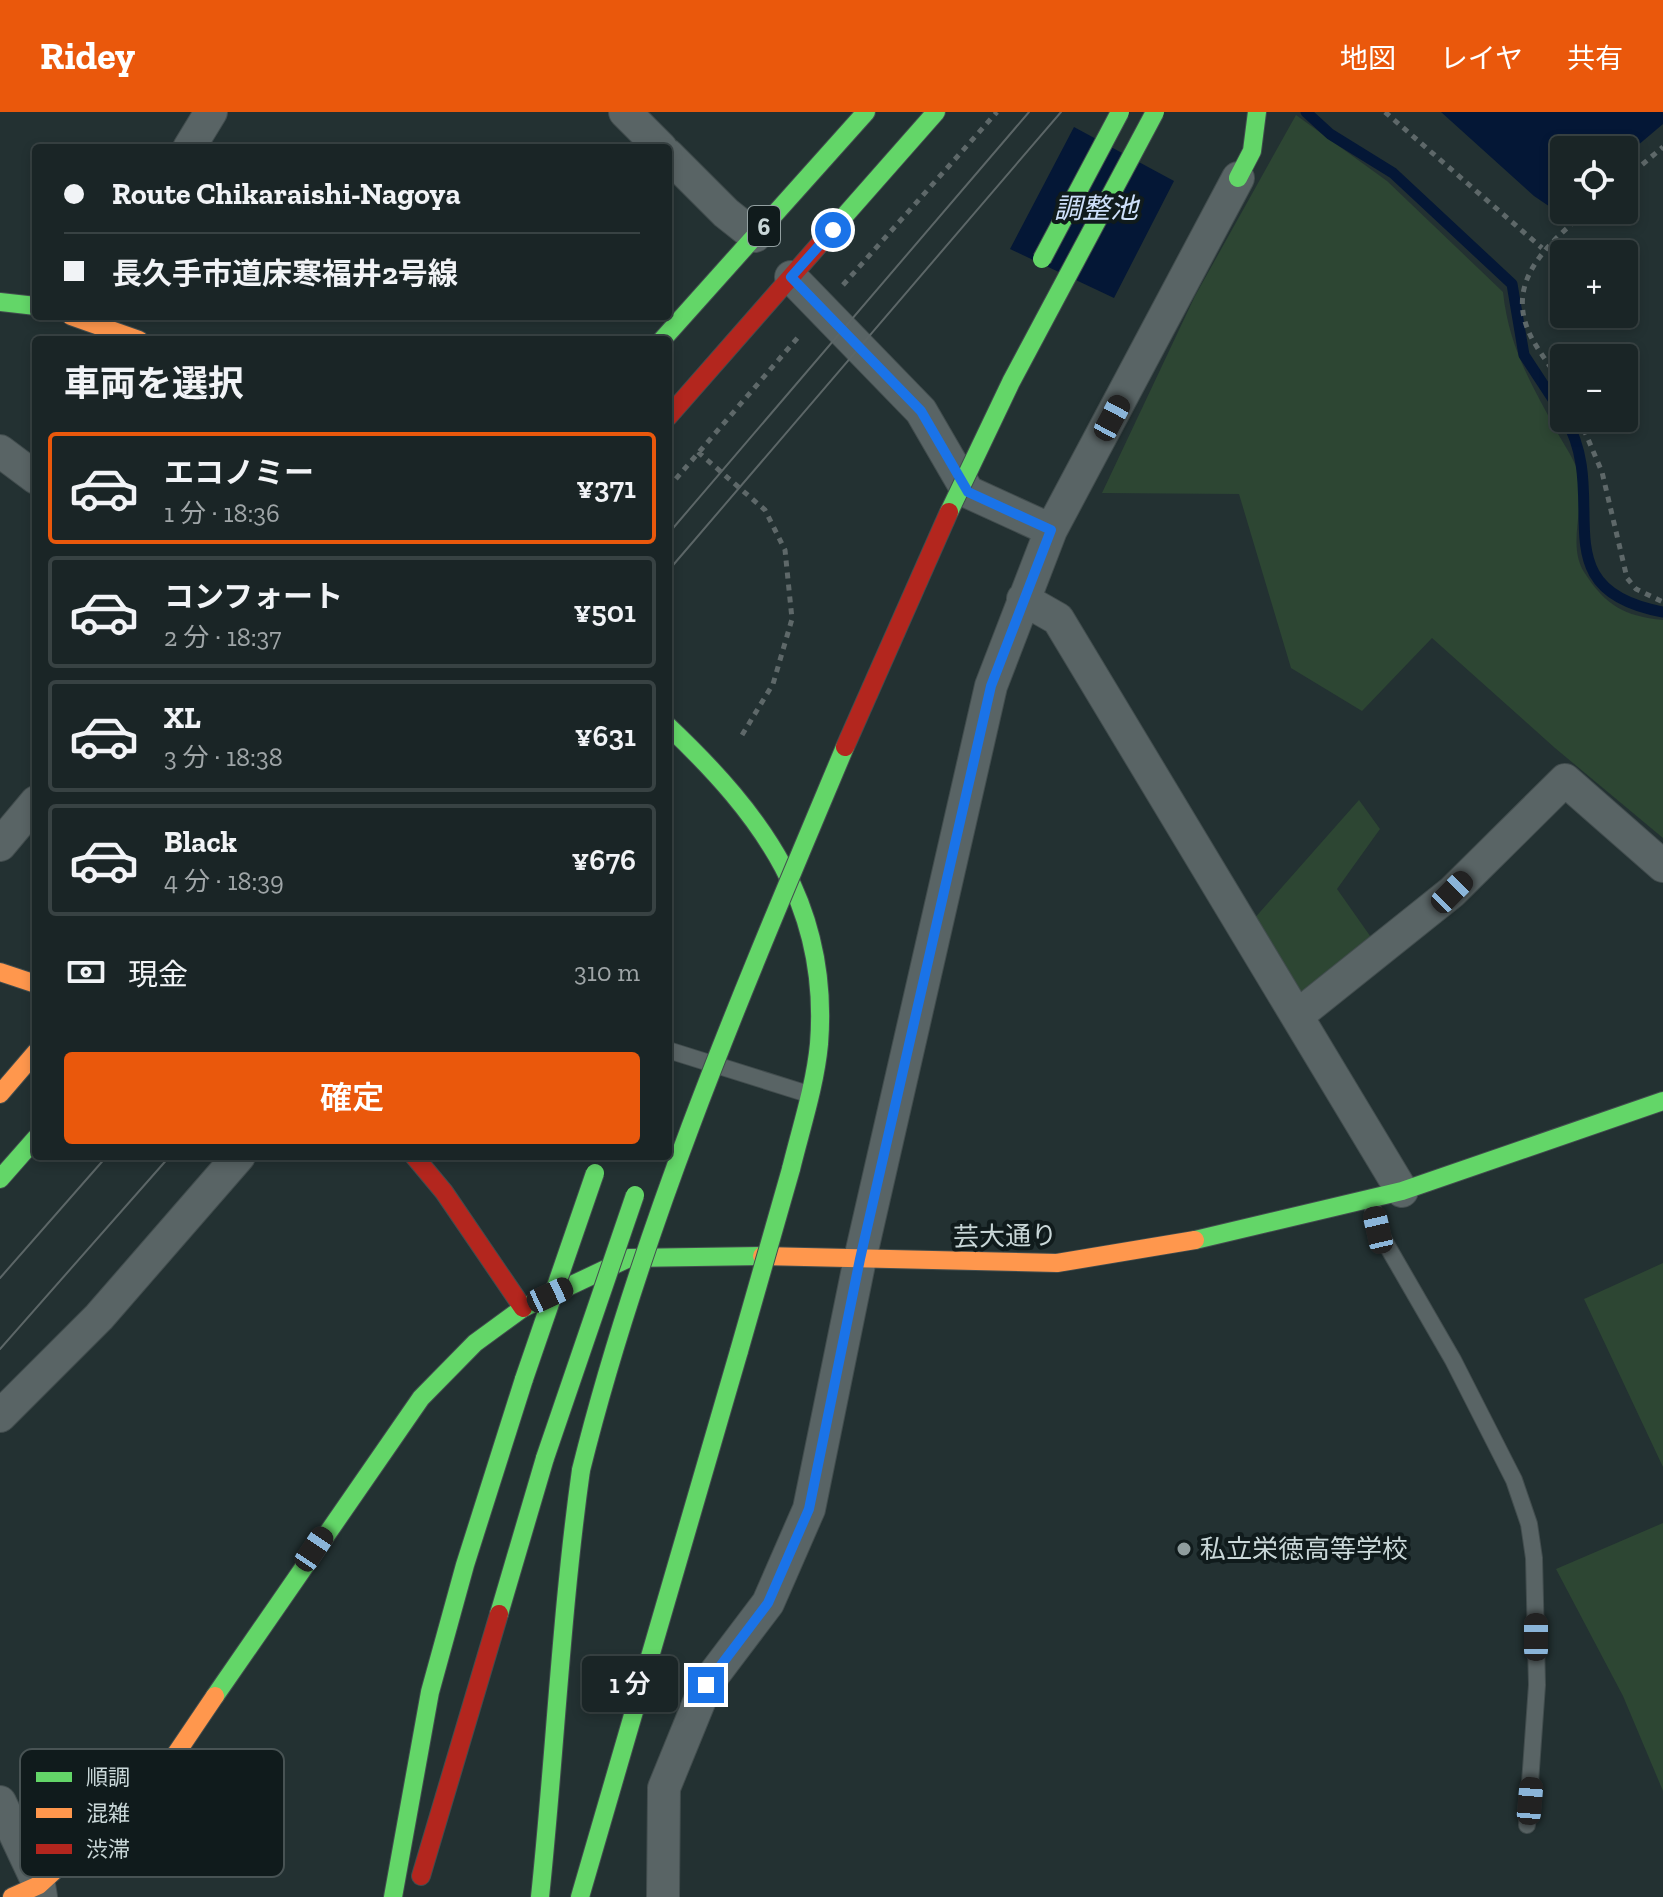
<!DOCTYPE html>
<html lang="ja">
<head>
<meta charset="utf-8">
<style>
	body { margin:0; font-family:"Zilla Slab","Noto Sans JP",serif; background:#232d2e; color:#f1f3f6; height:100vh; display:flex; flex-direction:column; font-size:30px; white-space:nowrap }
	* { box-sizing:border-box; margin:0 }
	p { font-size:26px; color:#9fa5a7 }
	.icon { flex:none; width:44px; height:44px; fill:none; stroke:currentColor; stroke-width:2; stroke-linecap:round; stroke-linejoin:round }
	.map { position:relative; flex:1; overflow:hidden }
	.details { position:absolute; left:32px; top:224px; width:640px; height:824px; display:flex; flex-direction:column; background:#1a2526; border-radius:8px; box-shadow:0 4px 12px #0003,0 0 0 2px #384243 }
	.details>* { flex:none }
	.hud { position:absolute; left:32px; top:32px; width:640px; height:176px; border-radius:8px; box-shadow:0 4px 12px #0003,0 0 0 2px #384243; display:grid; align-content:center; height:176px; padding:0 32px; background:#1a2526 }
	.fabs { position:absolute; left:1550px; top:24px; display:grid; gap:16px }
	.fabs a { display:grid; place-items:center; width:88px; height:88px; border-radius:8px; background:#1a2526; box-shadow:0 4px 12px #0003,0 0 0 2px #384243; font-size:40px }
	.end { position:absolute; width:36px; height:36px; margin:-18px; border:10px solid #1a73e8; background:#fff; box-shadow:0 0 0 4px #fff }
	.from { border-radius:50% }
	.bubble { position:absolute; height:56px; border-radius:8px; background:#1a2526; box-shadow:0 4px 12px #0003,0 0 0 2px #384243; font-size:26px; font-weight:600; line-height:56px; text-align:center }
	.car { position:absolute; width:24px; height:48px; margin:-24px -12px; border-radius:10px; box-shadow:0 0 6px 2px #0007; background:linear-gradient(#222 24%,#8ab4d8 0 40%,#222 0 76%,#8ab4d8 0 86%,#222 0) }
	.hud b { display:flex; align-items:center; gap:28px; height:76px; font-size:30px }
	.hud b+b { border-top:2px solid #384243 }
	.hud i { width:20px; height:20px; background:#f1f3f6 }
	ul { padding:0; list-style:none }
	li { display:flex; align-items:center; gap:24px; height:112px; margin:0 16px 12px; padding:0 16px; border:4px solid #384243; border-radius:8px }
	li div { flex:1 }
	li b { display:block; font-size:30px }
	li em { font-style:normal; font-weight:600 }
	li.on { border-color:#ea580c }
	li>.icon { width:72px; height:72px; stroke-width:1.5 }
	h2 { padding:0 32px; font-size:36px; line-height:96px }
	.pay { display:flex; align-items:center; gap:20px; height:88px; padding:0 32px; font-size:30px }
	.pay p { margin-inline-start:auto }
	.cta { display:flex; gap:16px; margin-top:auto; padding:16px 32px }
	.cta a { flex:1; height:92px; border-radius:8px; background:#ea580c; color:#fff; font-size:32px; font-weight:600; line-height:92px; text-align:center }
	header { display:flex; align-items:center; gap:48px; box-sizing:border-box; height:112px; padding:0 40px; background:#ea580c; color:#fff }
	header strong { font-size:38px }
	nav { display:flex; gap:44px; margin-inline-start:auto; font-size:28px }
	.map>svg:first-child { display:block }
	.green { fill:#2d4633 }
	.water { fill:#041736 }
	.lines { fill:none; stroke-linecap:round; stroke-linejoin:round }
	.stream { stroke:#041736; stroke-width:11 }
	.lane-casing { stroke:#424d4e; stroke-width:18 }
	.street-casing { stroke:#424d4e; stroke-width:34 }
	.fast-casing { stroke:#424d4e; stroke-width:20 }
	.slow-casing { stroke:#424d4e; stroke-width:20 }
	.jam-casing { stroke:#424d4e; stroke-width:20 }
	.path { stroke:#5e6869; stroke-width:5; stroke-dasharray:6 6; stroke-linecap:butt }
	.lane { stroke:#596465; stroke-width:16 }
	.street { stroke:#596465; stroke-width:32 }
	.fast { stroke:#63d668; stroke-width:18 }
	.slow { stroke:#ff974d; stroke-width:18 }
	.jam { stroke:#b3261e; stroke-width:18 }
	.tram { stroke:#5c6667; stroke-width:2 }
	.fast-bridge-casing { stroke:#424d4e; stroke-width:20; stroke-linecap:butt }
	.jam-bridge-casing { stroke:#424d4e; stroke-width:20; stroke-linecap:butt }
	.fast-bridge { stroke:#63d668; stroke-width:18 }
	.jam-bridge { stroke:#b3261e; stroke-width:18 }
	.route { stroke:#1a73e8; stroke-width:10 }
	.poi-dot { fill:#8f9d9e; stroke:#101b1c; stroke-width:3 }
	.labels { text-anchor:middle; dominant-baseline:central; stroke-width:8; stroke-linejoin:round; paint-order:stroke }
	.shield { fill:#101b1c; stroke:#929fa0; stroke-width:2 }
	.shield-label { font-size:24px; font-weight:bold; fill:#c9d7d8 }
	.street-label { font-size:26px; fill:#c9d7d8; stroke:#101b1c }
	.poi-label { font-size:26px; fill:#c9d7d8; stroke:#101b1c; text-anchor:start }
	.water-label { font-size:28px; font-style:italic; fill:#cfe1fb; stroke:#101b1c }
	.key { fill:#101b1c; stroke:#485354; stroke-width:2 }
	.key-label { font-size:22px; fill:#c9d7d8 }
</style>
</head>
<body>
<header>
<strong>Ridey</strong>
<nav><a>地図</a><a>レイヤ</a><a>共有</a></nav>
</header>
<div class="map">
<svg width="1663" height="1785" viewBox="0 0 1663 1785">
	<rect width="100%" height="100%" fill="#233132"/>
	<!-- green -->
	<path class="green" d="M1296 3 1387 69 1503 180C1509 236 1531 271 1557 320 1564 333 1576 349 1579 364 1585 394 1567 433 1584 460 1606 494 1624 504 1663 508V726L1555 636 1432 526 1362 599 1291 556 1239 382 1102 381 1195 184Z
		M1359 688 1380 717 1337 777 1380 838 1297 904 1245 817Z
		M1663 1151V1355L1584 1187Z
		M1663 1411V1679L1623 1584 1556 1457Z"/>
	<!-- water -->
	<path class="water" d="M1441 0H1663V12L1624 45V38H1564V97L1559 101 1534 84Z
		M1074 15 1174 69 1114 186 1010 137Z"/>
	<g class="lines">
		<!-- stream -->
		<path class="stream" d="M1306 0 1330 22 1393 61 1512 172 1524 243 1564 304
			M1565 306C1613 387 1537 477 1663 500"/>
		<defs>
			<path id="lane" d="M668 938 808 982
				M1371 1089 1378 1118 1453 1248 1514 1368 1529 1412 1534 1446 1537 1573 1527 1713"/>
			<path id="street" d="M625 0 661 36
				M189 36 211 0
				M668 43 726 101 755 124
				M791 165 921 299 968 380 1051 418
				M0 339 36 366
				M1023 487 1058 507 1402 1079
				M0 733 36 690
				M1297 904 1452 780 1565 668 1663 754
				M0 1304 99 1205 239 1044
				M0 1690 39 1773 41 1785
				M663 1785 664 1676 706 1573 768 1491 809 1397 860 1147 991 574 1051 418 1238 66"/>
			<path id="fast" d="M1238 66 1252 39 1257 0
				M840 109 936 0
				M0 190 36 194
				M662 228 866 0
				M668 614C763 704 830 794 819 932 815 974 801 1016 791 1057
				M0 1067 36 1026
				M1195 1128 1402 1079 1663 989
				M499 1502 545 1346
				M215 1584 421 1286 475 1231 523 1196 629 1146 762 1144
				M393 1785 430 1580 465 1453 524 1267
				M540 1785C555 1643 561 1500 581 1358
				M580 1785 739 1239"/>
			<path id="slow" d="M71 204 139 228
				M0 860 36 872
				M0 982 36 940
				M762 1144 1057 1151 1195 1128
				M12 1785 39 1773 167 1655 215 1584"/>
			<path id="jam" d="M668 305 840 109
				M414 1044 444 1080 523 1196
				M421 1764 499 1502"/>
		</defs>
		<!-- lane casing -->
		<use href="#lane" class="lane-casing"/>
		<!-- street casing -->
		<use href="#street" class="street-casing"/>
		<!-- fast casing -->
		<use href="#fast" class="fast-casing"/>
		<!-- slow casing -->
		<use href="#slow" class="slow-casing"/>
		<!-- jam casing -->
		<use href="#jam" class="jam-casing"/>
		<!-- path -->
		<path class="path" d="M1385 0 1542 136
			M1624 68 1663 35
			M843 173 997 0
			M1564 277C1554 257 1536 238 1528 218 1506 165 1553 128 1588 98
			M1579 306 1602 360 1627 466 1636 477 1663 490
			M698 340 765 398 785 438 792 507 773 572 739 628
			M668 376 800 223"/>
		<!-- lane -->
		<use href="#lane" class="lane"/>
		<!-- street -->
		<use href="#street" class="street"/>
		<!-- fast -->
		<use href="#fast" class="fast"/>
		<!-- slow -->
		<use href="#slow" class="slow"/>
		<!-- jam -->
		<use href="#jam" class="jam"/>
		<!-- tram -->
		<path class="tram" d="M668 422 1029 0
			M668 459 1061 0
			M0 1166 107 1044
			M0 1237 170 1044"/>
		<defs>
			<path id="fast-bridge" d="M1042 147 1120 0
				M949 400 1011 270 1155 0
				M739 1239 791 1057
				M524 1267 595 1061
				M545 1346 635 1083
				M581 1358C643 1109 746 871 845 635"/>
			<path id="jam-bridge" d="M845 635 949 400"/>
		</defs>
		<!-- fast-bridge casing -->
		<use href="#fast-bridge" class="fast-bridge-casing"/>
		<!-- jam-bridge casing -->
		<use href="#jam-bridge" class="jam-bridge-casing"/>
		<!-- fast-bridge -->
		<use href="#fast-bridge" class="fast-bridge"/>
		<!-- jam-bridge -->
		<use href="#jam-bridge" class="jam-bridge"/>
	</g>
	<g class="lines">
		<!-- route -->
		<path class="route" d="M706 1573 768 1491 809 1397 860 1147 991 574 1051 418 968 380 921 299 791 165 833 118"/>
	</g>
	<!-- markers -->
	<circle class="poi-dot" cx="1184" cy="1437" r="8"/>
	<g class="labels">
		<!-- shield labels -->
		<rect class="shield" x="748" y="94" width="32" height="40" rx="6"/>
		<g class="shield-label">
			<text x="764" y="114">6</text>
		</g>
		<!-- street labels -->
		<g class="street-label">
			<text transform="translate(1005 1124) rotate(-1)">芸大通り</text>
		</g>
		<!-- poi labels -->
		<g class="poi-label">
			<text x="1200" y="1437">私立栄徳高等学校</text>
		</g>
		<!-- water labels -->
		<g class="water-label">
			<text x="1096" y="96">調整池</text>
		</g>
	</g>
	<!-- legend -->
	<rect x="20" y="1637" width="264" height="128" rx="12" class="key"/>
	<rect x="36" y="1660" width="36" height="10" fill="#63d668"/>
	<rect x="36" y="1696" width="36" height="10" fill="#ff974d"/>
	<rect x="36" y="1732" width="36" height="10" fill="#b3261e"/>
	<g class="key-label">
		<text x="86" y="1673">順調</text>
		<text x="86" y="1709">混雑</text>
		<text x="86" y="1745">渋滞</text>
	</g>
</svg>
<div class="fabs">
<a><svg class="icon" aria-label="locate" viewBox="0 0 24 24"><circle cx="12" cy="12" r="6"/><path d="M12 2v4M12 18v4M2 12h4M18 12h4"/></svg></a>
<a>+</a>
<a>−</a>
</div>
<i class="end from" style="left:833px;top:118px"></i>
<i class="end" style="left:706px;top:1573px"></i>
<div class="bubble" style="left:582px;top:1544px;width:96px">1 分</div>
<i class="car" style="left:1112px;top:306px;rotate:28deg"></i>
<i class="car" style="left:1452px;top:780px;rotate:45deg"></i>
<i class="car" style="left:1378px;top:1118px;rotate:347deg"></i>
<i class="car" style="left:550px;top:1183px;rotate:65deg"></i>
<i class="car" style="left:314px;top:1437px;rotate:34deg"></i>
<i class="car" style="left:1536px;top:1525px;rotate:0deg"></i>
<i class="car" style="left:1530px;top:1689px;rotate:5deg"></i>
<div class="hud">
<b><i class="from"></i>Route Chikaraishi-Nagoya</b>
<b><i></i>長久手市道床寒福井2号線</b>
</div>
<section class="details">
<h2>車両を選択</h2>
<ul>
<li class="on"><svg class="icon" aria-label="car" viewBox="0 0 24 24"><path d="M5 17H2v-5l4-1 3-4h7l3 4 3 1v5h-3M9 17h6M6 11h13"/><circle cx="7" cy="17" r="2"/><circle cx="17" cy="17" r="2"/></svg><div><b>エコノミー</b><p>1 分 · 18:36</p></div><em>¥371</em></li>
<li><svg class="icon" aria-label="car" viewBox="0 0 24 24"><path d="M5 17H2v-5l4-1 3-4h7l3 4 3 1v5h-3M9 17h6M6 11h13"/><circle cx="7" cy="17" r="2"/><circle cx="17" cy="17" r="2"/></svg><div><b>コンフォート</b><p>2 分 · 18:37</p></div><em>¥501</em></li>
<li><svg class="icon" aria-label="car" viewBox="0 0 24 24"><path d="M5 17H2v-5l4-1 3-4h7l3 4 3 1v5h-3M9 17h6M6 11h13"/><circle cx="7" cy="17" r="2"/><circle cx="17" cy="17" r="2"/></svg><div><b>XL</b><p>3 分 · 18:38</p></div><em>¥631</em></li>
<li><svg class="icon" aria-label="car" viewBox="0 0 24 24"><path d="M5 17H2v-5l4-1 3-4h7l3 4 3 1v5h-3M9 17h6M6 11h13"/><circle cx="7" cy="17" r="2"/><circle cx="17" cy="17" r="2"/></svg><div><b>Black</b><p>4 分 · 18:39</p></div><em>¥676</em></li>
</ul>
<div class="pay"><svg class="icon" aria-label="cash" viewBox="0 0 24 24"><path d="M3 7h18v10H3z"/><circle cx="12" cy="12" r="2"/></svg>現金<p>310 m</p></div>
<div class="cta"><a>確定</a></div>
</section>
</div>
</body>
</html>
